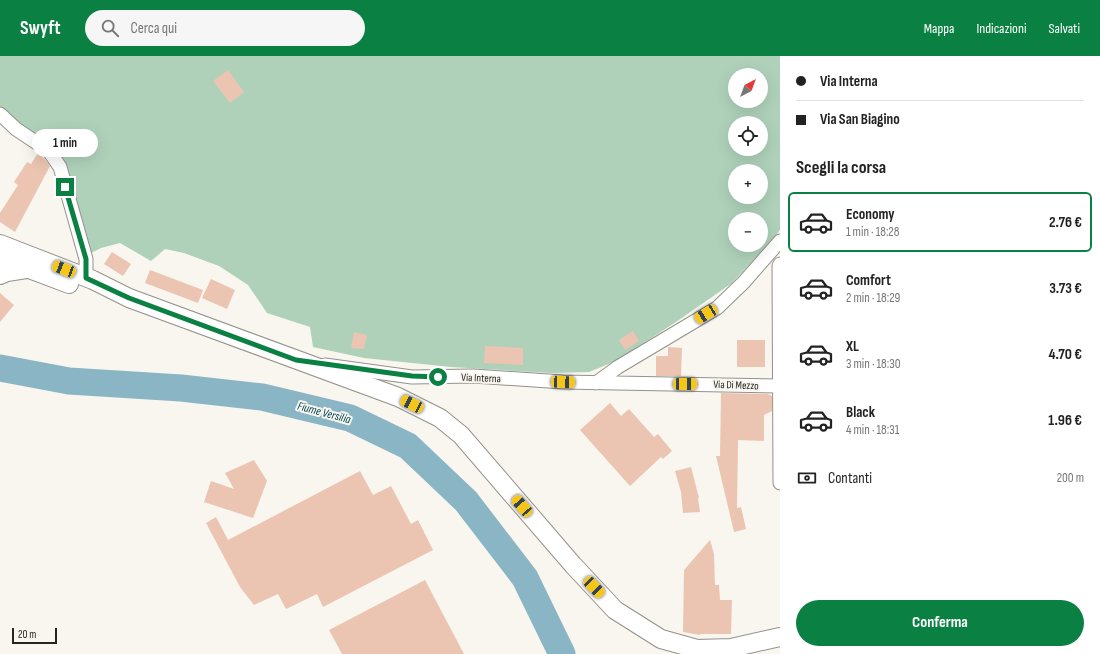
<!DOCTYPE html>
<html lang="it">
<head>
<meta charset="utf-8">
<style>
	body { margin:0; font-family:"Sofia Sans Condensed",sans-serif; background:#f6f6f6; color:#222; height:100vh; display:flex; flex-direction:column; font-size:15px; white-space:nowrap }
	* { box-sizing:border-box; margin:0 }
	p { font-size:13px; color:#767676 }
	.icon { flex:none; width:22px; height:22px; fill:none; stroke:currentColor; stroke-width:2; stroke-linecap:round; stroke-linejoin:round }
	.map { position:relative; flex:1; overflow:hidden }
	.sheet { display:flex; flex-direction:column; background:#fff; width:320px }
	.sheet>* { flex:none }
	.top-card { display:grid; align-content:center; height:88px; padding:0 16px; background:#fff }
	.needle { width:26px; rotate:41deg }
	.buttons { position:absolute; left:728px; top:12px; display:grid; gap:8px }
	.buttons a { display:grid; place-items:center; width:40px; height:40px; border-radius:50%; background:#fff; box-shadow:0 4px 16px #0002; font-size:20px }
	.scale { position:absolute; left:12px; bottom:10px; width:45px; box-sizing:border-box; padding-left:4px; border:2px solid #252522; border-top:0; font-size:11px; line-height:14px; white-space:nowrap; color:#252522; -webkit-text-stroke:3px #f8f6ee; paint-order:stroke }
	.end { position:absolute; width:18px; height:18px; margin:-9px; border:5px solid #0b8043; background:#fff; box-shadow:0 0 0 2px #fff }
	.from { border-radius:50% }
	.bubble { position:absolute; height:28px; border-radius:14px; background:#fff; box-shadow:0 4px 16px #0002; font-size:13px; font-weight:700; line-height:28px; text-align:center }
	.car { position:absolute; width:12px; height:24px; margin:-12px -6px; border-radius:5px; box-shadow:0 0 3px 1px #0007; background:linear-gradient(#f5c518 24%,#345 0 40%,#f5c518 0 76%,#345 0 86%,#f5c518 0) }
	.top-card b { display:flex; align-items:center; gap:14px; height:38px; font-size:15px }
	.top-card b+b { border-top:1px solid #e0e0e0 }
	.top-card i { width:10px; height:10px; background:#222 }
	ul { padding:0; list-style:none }
	li { display:flex; align-items:center; gap:12px; height:60px; margin:0 8px 6px; padding:0 8px; border:2px solid transparent; border-radius:6px }
	li div { flex:1 }
	li b { display:block; font-size:15px }
	li em { font-style:normal; font-weight:700 }
	li.on { border-color:#0b8043 }
	li>.icon { width:36px; height:36px; stroke-width:1.5 }
	h2 { padding:0 16px; font-size:18px; line-height:48px }
	.pay { display:flex; align-items:center; gap:10px; height:44px; padding:0 16px; font-size:15px }
	.pay p { margin-inline-start:auto }
	.cta { display:flex; gap:8px; margin-top:auto; padding:8px 16px }
	.cta a { flex:1; height:46px; border-radius:24px; background:#0b8043; color:#fff; font-size:16px; font-weight:700; line-height:46px; text-align:center }
	header { display:flex; align-items:center; gap:24px; box-sizing:border-box; height:56px; padding:0 20px; background:#0b8043; color:#fff }
	header strong { font-size:19px }
	nav { display:flex; gap:22px; margin-inline-start:auto; font-size:14px }
	.search { width:280px; height:36px; background:#f6f6f6; display:flex; align-items:center; gap:10px; box-sizing:border-box; padding:0 14px; border-radius:22px; color:#767676; font-size:15px }
	main { display:flex; flex:1; min-height:0 }
	.map>svg:first-child { display:block }
	.green { fill:#afd1ba; fill-rule:evenodd }
	.lines { fill:none; stroke-linecap:round; stroke-linejoin:round }
	.river { stroke:#8ab5c5; stroke-width:27 }
	.building { fill:#ebc5b1 }
	.minor-casing { stroke:#93918a; stroke-width:15 }
	.secondary-casing { stroke:#93918a; stroke-width:20 }
	.minor { stroke:#fff; stroke-width:13 }
	.secondary { stroke:#fff; stroke-width:18 }
	.route { stroke:#0b8043; stroke-width:5 }
	.labels { text-anchor:middle; dominant-baseline:central; stroke-width:4; stroke-linejoin:round; paint-order:stroke }
	.street-label { font-size:11px; fill:#252522; stroke:#f8f6ee }
	.water-label { font-size:12px; font-style:italic; fill:#034456; stroke:#f8f6ee }
</style>
</head>
<body>
<header>
<strong>Swyft</strong>
<div class="search"><svg class="icon" aria-label="search" viewBox="0 0 24 24"><circle cx="10" cy="10" r="6"/><path d="M15 15l6 6"/></svg>Cerca qui</div>
<nav><a>Mappa</a><a>Indicazioni</a><a>Salvati</a></nav>
</header>
<main>
<div class="map">
<svg width="780" height="598" viewBox="0 0 780 598">
	<rect width="100%" height="100%" fill="#f8f6ee"/>
	<!-- green -->
	<path class="green" d="M0 0H780V174L774 182 732 227 676 266 616 305 589 316 550 317 451 311 364 302 313 291 310 271 267 257 248 229 219 210 184 197 165 193 151 205 120 187 101 192 81 202 52 105 37 95 0 67ZM735 19H761V45H735ZM735 67H761V93H735ZM735 115H761V141H735ZM735 163H761V189H735Z"/>
	<g class="lines">
		<!-- river -->
		<path class="river" d="M0 312 69 325 181 332 262 341 350 362 408 390 466 445 525 522 562 598"/>
	</g>
	<!-- building -->
	<path class="building" d="M228 14 244 36 230 47 213 25Z
		M38 97 43 101 50 110 15 176 0 166V157L18 129 14 126 27 106 31 108Z
		M112 196 131 208 123 220 104 208Z
		M150 214 203 234 198 247 145 227Z
		M211 223 235 234 227 253 202 242Z
		M0 237 14 249 0 266Z
		M633 275 639 285 625 294 619 284Z
		M354 276 367 279 364 293 351 292Z
		M737 284H765V311H737Z
		M485 290 523 292V309L484 307Z
		M668 291 682 292 681 320H656V300H668Z
		M721 337 768 338 772 340V355L764 359V385L738 384 737 452 741 451 746 473 734 476 716 400H720Z
		M610 347 621 360 629 353 654 381 658 378 672 395 663 403 661 401 630 430 580 374Z
		M254 404 267 425 253 462 204 446 211 425 234 433 225 417Z
		M691 411 699 442H698L700 456 683 457 681 436 675 415Z
		M360 415 373 439 391 430 411 468 418 464 433 494 323 551 317 538 286 553 278 538 254 549 240 531 206 467 216 461 228 484Z
		M710 484 714 498 715 529H719L720 544H732L731 578H700V579L683 576 684 514Z
		M425 524 464 598H342L329 574Z"/>
	<g class="lines">
		<defs>
			<path id="minor" d="M0 58 16 73 49 95 60 111 86 203V222
				M780 208 779 210 780 427
				M325 309 412 321 473 320 563 326 780 330
				M596 327 618 311 717 252 744 226 780 185"/>
			<path id="secondary" d="M0 188 93 224 129 242 398 341 440 362 461 379 573 509 615 554 661 583 697 593 731 592 780 581
				M0 202 69 228
				M0 219 7 216 26 213"/>
		</defs>
		<!-- minor casing -->
		<use href="#minor" class="minor-casing"/>
		<!-- secondary casing -->
		<use href="#secondary" class="secondary-casing"/>
		<!-- minor -->
		<use href="#minor" class="minor"/>
		<!-- secondary -->
		<use href="#secondary" class="secondary"/>
	</g>
	<g class="lines">
		<!-- route -->
		<path class="route" d="M65 131 86 203V222L129 242 296 304 412 320 438 321"/>
	</g>
	<g class="labels">
		<!-- street labels -->
		<g class="street-label">
			<text transform="translate(481 322) rotate(2)">Via Interna</text>
			<text transform="translate(736 329) rotate(2)">Via Di Mezzo</text>
		</g>
		<!-- water labels -->
		<g class="water-label">
			<text transform="translate(324 357) rotate(15)">Fiume Versilia</text>
		</g>
	</g>
</svg>
<div class="buttons">
<a><svg class="needle" viewBox="-14 -14 28 28"><path d="M0-13l5 13h-10z" fill="#e53935"/><path d="M0 13l5-13h-10z" fill="#767676"/></svg></a>
<a><svg class="icon" aria-label="locate" viewBox="0 0 24 24"><circle cx="12" cy="12" r="6"/><path d="M12 2v4M12 18v4M2 12h4M18 12h4"/></svg></a>
<a>+</a>
<a>−</a>
</div>
<div class="scale">20 m</div>
<i class="end from" style="left:438px;top:321px"></i>
<i class="end" style="left:65px;top:131px"></i>
<div class="bubble" style="left:32px;top:73px;width:66px">1 min</div>
<i class="car" style="left:64px;top:213px;rotate:291deg"></i>
<i class="car" style="left:706px;top:258px;rotate:239deg"></i>
<i class="car" style="left:563px;top:326px;rotate:92deg"></i>
<i class="car" style="left:685px;top:328px;rotate:90deg"></i>
<i class="car" style="left:412px;top:348px;rotate:296deg"></i>
<i class="car" style="left:522px;top:450px;rotate:319deg"></i>
<i class="car" style="left:594px;top:531px;rotate:136deg"></i>
</div>
<section class="sheet">
<div class="top-card">
<b><i class="from"></i>Via Interna</b>
<b><i></i>Via San Biagino</b>
</div>
<h2>Scegli la corsa</h2>
<ul>
<li class="on"><svg class="icon" aria-label="car" viewBox="0 0 24 24"><path d="M5 17H2v-5l4-1 3-4h7l3 4 3 1v5h-3M9 17h6M6 11h13"/><circle cx="7" cy="17" r="2"/><circle cx="17" cy="17" r="2"/></svg><div><b>Economy</b><p>1 min · 18:28</p></div><em>2.76 €</em></li>
<li><svg class="icon" aria-label="car" viewBox="0 0 24 24"><path d="M5 17H2v-5l4-1 3-4h7l3 4 3 1v5h-3M9 17h6M6 11h13"/><circle cx="7" cy="17" r="2"/><circle cx="17" cy="17" r="2"/></svg><div><b>Comfort</b><p>2 min · 18:29</p></div><em>3.73 €</em></li>
<li><svg class="icon" aria-label="car" viewBox="0 0 24 24"><path d="M5 17H2v-5l4-1 3-4h7l3 4 3 1v5h-3M9 17h6M6 11h13"/><circle cx="7" cy="17" r="2"/><circle cx="17" cy="17" r="2"/></svg><div><b>XL</b><p>3 min · 18:30</p></div><em>4.70 €</em></li>
<li><svg class="icon" aria-label="car" viewBox="0 0 24 24"><path d="M5 17H2v-5l4-1 3-4h7l3 4 3 1v5h-3M9 17h6M6 11h13"/><circle cx="7" cy="17" r="2"/><circle cx="17" cy="17" r="2"/></svg><div><b>Black</b><p>4 min · 18:31</p></div><em>1.96 €</em></li>
</ul>
<div class="pay"><svg class="icon" aria-label="cash" viewBox="0 0 24 24"><path d="M3 7h18v10H3z"/><circle cx="12" cy="12" r="2"/></svg>Contanti<p>200 m</p></div>
<div class="cta"><a>Conferma</a></div>
</section>
</main>
</body>
</html>
